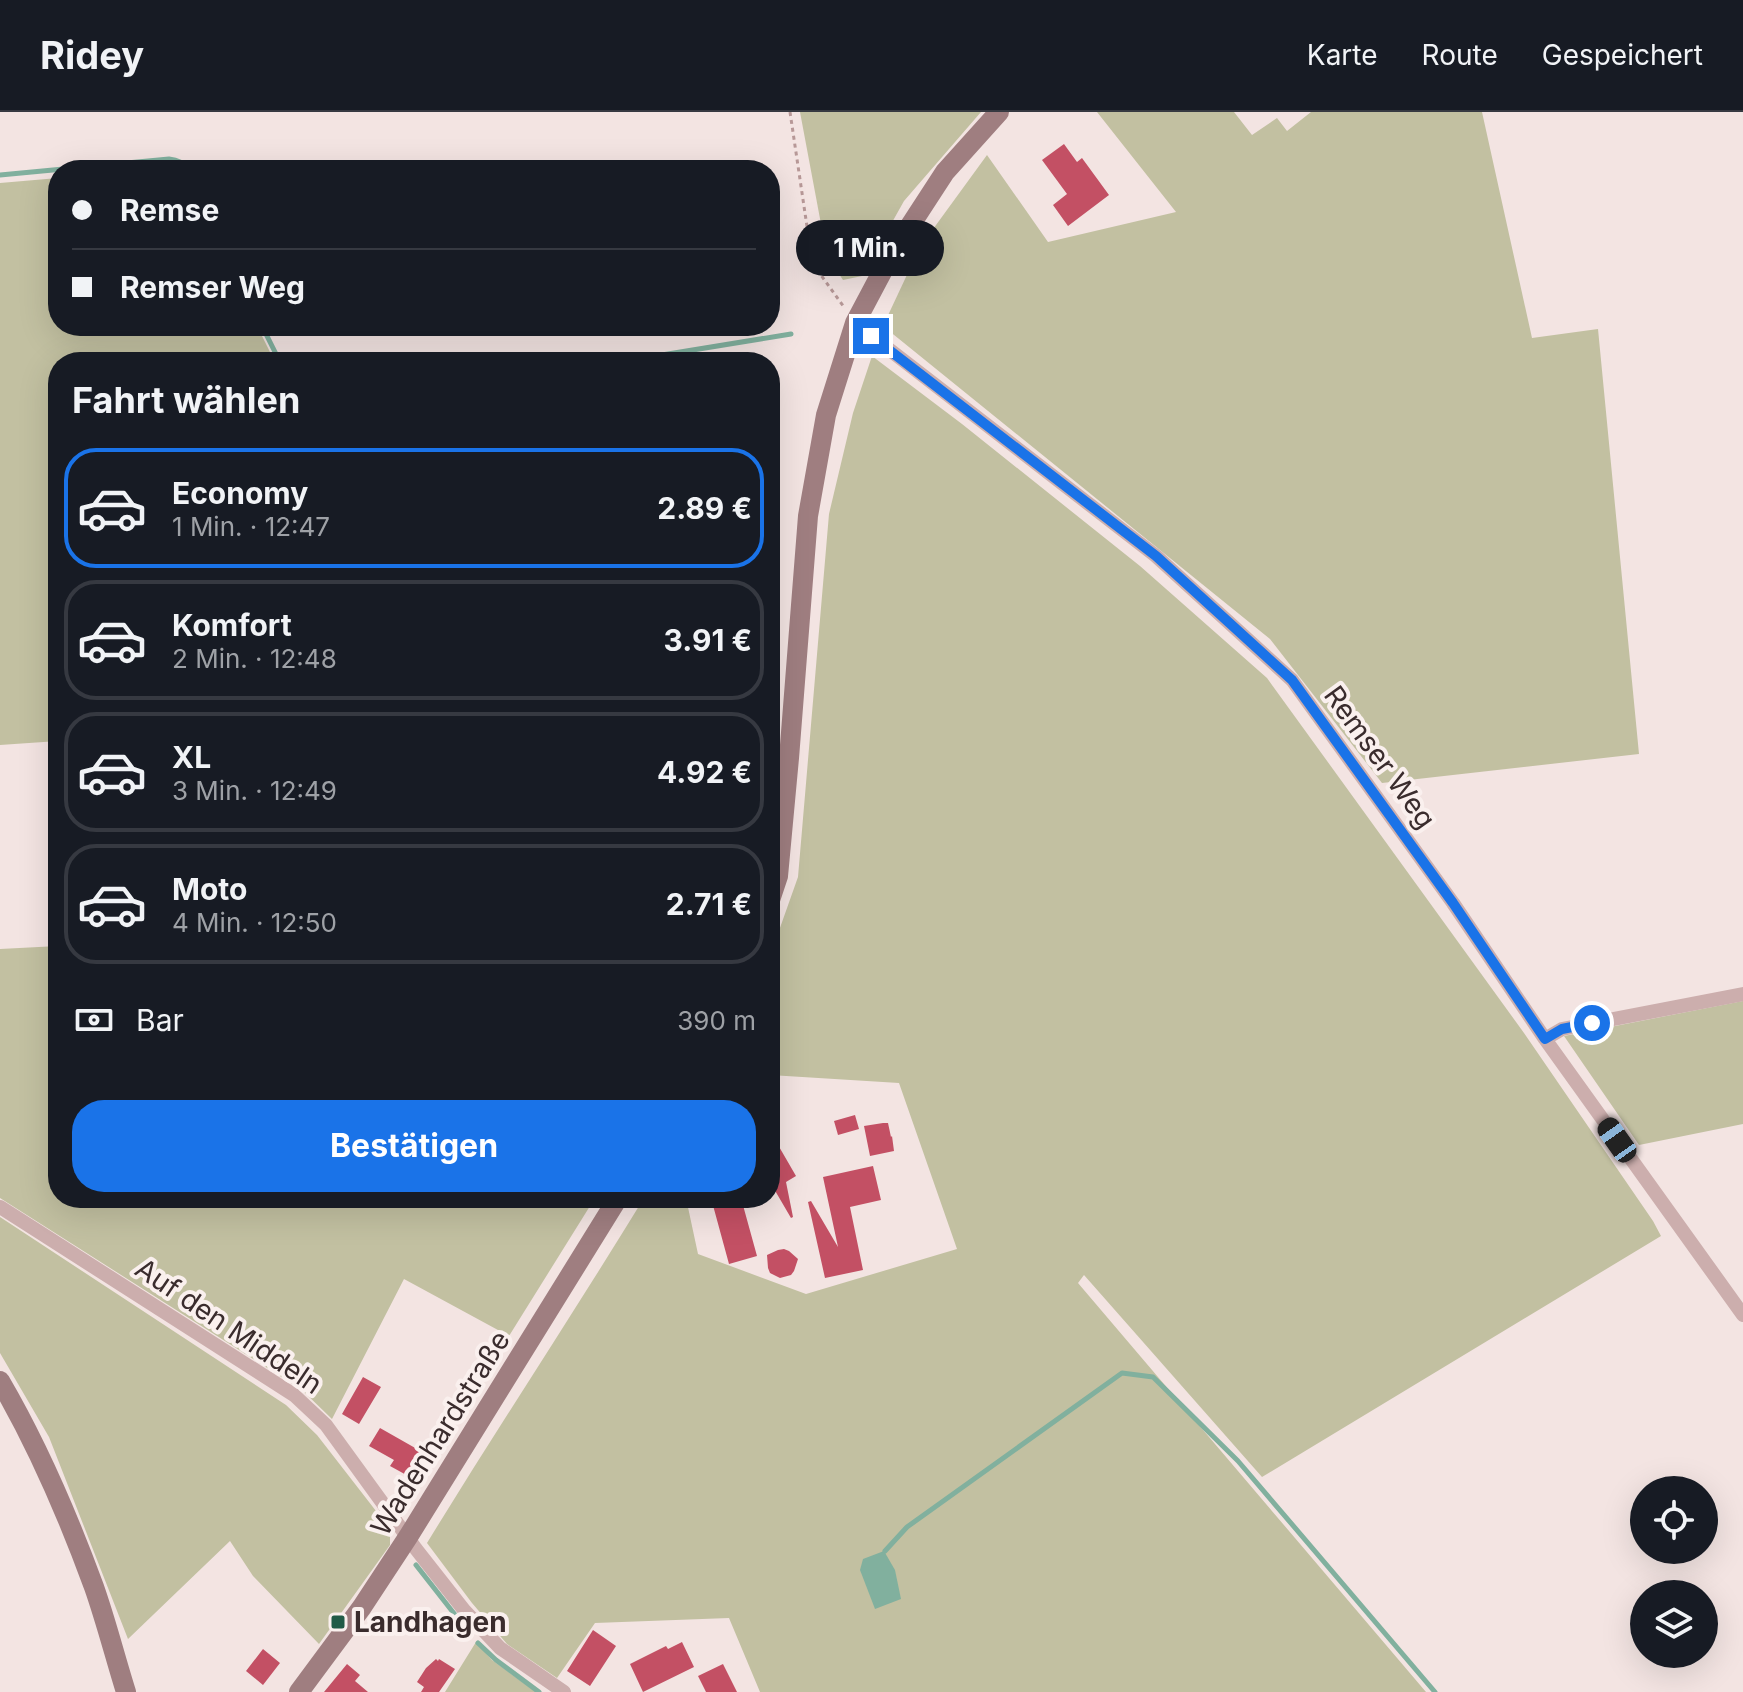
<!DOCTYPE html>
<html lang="de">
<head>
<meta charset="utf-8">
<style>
	body { margin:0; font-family:Inter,sans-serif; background:#242831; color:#f1f3f6; height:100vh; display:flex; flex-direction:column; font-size:30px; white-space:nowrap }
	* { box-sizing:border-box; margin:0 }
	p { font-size:26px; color:#9ea1a6 }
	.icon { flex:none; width:44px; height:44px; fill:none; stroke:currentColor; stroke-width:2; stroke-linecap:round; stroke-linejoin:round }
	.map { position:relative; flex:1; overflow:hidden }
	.panel { position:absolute; left:48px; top:240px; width:732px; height:856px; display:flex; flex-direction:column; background:#171b24; border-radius:32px; box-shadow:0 8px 32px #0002 }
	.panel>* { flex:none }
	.top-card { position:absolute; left:48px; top:48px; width:732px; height:176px; border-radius:32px; box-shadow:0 8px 32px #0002; display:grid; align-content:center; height:176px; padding:0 24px; background:#171b24 }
	.buttons { position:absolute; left:1630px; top:1364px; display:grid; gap:16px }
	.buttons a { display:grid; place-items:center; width:88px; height:88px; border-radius:50%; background:#171b24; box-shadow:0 8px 32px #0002; font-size:40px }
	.end { position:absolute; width:36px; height:36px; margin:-18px; border:10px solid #1a73e8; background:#fff; box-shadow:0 0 0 4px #fff }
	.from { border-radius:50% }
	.bubble { position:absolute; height:56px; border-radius:28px; background:#171b24; box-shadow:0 8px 32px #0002; font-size:26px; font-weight:700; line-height:56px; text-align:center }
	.car { position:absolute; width:24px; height:48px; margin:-24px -12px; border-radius:10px; box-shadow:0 0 6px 2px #0007; background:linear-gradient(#222 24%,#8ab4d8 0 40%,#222 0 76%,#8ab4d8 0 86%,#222 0) }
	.top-card b { display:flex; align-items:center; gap:28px; height:76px; font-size:30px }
	.top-card b+b { border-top:2px solid #363941 }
	.top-card i { width:20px; height:20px; background:#f1f3f6 }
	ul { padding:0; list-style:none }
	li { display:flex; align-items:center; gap:24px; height:120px; margin:0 16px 12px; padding:0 8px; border:4px solid #363941; border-radius:32px }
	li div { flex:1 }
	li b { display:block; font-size:30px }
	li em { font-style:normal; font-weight:700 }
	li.current { border-color:#1a73e8 }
	li>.icon { width:72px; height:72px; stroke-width:1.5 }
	h2 { padding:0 24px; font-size:36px; line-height:96px }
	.pay { display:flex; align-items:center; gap:20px; height:88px; padding:0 24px; font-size:30px }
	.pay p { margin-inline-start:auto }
	.action { display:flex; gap:16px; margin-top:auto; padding:16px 24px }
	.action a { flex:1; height:92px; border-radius:32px; background:#1a73e8; color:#fff; font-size:32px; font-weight:700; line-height:92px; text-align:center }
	header { display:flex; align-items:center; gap:48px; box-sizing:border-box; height:112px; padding:0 40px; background:#171b24; border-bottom:2px solid #363941 }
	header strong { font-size:38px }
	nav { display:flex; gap:44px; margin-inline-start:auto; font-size:28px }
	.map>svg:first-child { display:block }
	.green { fill:#c2c0a1 }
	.water { fill:#81b09e }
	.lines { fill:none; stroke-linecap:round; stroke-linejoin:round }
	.stream { stroke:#81b09e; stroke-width:5 }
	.building { fill:#c35064 }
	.path { stroke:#b79897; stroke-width:3; stroke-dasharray:4 4; stroke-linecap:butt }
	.lane { stroke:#ccaead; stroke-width:7 }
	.street { stroke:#ccaead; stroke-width:14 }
	.secondary { stroke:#9f7e80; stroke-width:20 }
	.route { stroke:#1a73e8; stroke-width:10 }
	.poi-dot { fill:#215b47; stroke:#faf0ee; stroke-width:3 }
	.labels { text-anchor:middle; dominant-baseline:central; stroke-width:8; stroke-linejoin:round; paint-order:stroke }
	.street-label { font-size:28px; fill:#3a2c2d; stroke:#faf0ee }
	.poi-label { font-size:28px; font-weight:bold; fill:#3a2c2d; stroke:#faf0ee; text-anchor:start }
</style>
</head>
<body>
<header>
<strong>Ridey</strong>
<nav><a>Karte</a><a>Route</a><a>Gespeichert</a></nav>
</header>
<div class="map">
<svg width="1743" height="1580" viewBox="0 0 1743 1580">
	<rect width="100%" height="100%" fill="#f3e4e2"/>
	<!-- green -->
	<path class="green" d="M800 0H981L904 89 862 164 843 168 827 144Z
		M1097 0H1234L1252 23 1277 6 1287 19 1311 0H1482L1532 226 1598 217 1639 642 1382 671 1270 527 883 214 920 135 987 43 1048 130 1176 100Z
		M58 66V214H257L275 250H58V629L0 633V71Z
		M872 244 962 312 1140 454 1267 566 1524 921 1653 1109 1661 1124 1262 1365 1084 1163 1078 1171 1426 1580H760L729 1506 595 1511 557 1566 507 1532 472 1491 427 1431C498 1315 573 1202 644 1086H686L698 1142 806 1182 957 1137 899 971 770 963V844L798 765 829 402 853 301Z
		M780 492 770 616V494Z
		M58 834V1086H595L509 1224 404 1167 332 1307 302 1278 0 1086V837Z
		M1743 889V1012L1639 1033 1564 924Z
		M0 1105 286 1293 317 1323 390 1417V1433L319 1532 253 1464 230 1429 128 1527 49 1325 0 1241Z
		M476 1530 492 1548 536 1580H445Z"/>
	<!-- water -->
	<path class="water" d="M884 1439 895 1458 901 1487 875 1497 860 1458 863 1447Z"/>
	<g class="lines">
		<!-- stream -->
		<path class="stream" d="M0 63 169 47C177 48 184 50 188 58
			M262 214 280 250
			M619 250 791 222
			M885 1439 907 1415 1122 1261 1153 1265 1238 1349 1435 1580
			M416 1453 456 1504
			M478 1531 496 1548 539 1580"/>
	</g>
	<!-- building -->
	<path class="building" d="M1064 32 1077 50 1082 46 1109 83 1068 114 1053 93 1067 82 1042 48Z
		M855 1003 859 1017 838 1023 834 1009Z
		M883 1011H888L891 1025 892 1024 894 1039 870 1044 864 1014Z
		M770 1024 774 1026 796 1064 786 1070 793 1105 791 1106 770 1070Z
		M873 1054 881 1088 850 1095 863 1158 825 1166 808 1090 811 1089 838 1135 823 1065Z
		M711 1086H741L757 1144 729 1152Z
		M784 1137 789 1139 798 1147 794 1159 791 1163 780 1166 770 1161 768 1156 767 1143 778 1138Z
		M363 1265 381 1275 359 1312 342 1302Z
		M380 1316 424 1341 410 1365 390 1354 394 1348 369 1334Z
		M593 1518 616 1534 590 1574 567 1559Z
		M682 1530 694 1555 643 1580 630 1552 666 1534 668 1537Z
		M263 1537 280 1551 263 1573 246 1559Z
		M436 1547 438 1549 439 1547 455 1557 439 1580H421L424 1575 417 1570 426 1556Z
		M347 1552 360 1563 355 1569 368 1580H324Z
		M723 1552 737 1580H706L698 1564Z"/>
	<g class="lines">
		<!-- path -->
		<path class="path" d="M790 0 809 128 818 159 844 195
			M770 822 775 806"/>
		<!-- lane -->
		<path class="lane" d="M770 1014 775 1020"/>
		<!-- street -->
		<path class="street" d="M855 211 1156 444 1292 568 1453 791 1545 927 1743 1203
			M1545 927 1562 917 1743 882
			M0 1095 294 1283 326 1313 416 1437 464 1498 500 1536 564 1580"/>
		<!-- secondary -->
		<path class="secondary" d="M770 788 778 764 789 646 808 404 826 303 855 211 891 143 945 60 999 0
			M0 1269C38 1334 68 1404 94 1475 106 1509 115 1545 126 1580
			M299 1580 362 1495 408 1425 618 1086"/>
	</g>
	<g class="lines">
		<!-- route -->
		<path class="route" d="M871 224 1156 444 1292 568 1453 791 1545 927 1562 917 1592 911"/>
	</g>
	<!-- markers -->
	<rect class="poi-dot" x="330" y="1502" width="16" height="16" rx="4"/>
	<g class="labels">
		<!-- street labels -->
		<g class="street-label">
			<text transform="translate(1380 645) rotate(54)">Remser Weg</text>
			<text transform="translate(229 1214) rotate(34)">Auf den Middeln</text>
			<text transform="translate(440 1321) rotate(-58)">Wadenhardstraße</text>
		</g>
		<!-- poi labels -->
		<g class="poi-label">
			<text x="354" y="1510">Landhagen</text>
		</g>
	</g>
</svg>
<div class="buttons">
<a><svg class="icon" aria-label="locate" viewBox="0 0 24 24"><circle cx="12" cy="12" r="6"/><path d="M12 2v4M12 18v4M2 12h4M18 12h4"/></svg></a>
<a><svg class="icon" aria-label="layers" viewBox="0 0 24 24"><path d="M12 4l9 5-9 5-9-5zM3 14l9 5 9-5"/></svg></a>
</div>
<i class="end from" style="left:1592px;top:911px"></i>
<i class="end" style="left:871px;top:224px"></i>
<div class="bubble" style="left:796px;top:108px;width:148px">1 Min.</div>
<i class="car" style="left:1617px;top:1028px;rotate:325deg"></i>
<div class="top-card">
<b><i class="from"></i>Remse</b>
<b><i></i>Remser Weg</b>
</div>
<section class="panel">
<h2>Fahrt wählen</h2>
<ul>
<li class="current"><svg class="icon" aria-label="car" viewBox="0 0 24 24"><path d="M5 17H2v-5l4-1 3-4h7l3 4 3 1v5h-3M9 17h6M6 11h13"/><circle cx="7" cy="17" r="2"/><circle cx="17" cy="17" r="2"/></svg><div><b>Economy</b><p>1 Min. · 12:47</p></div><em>2.89 €</em></li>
<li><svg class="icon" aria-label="car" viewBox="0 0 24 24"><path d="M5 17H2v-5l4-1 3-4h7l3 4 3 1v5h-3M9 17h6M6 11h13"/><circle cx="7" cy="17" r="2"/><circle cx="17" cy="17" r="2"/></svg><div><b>Komfort</b><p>2 Min. · 12:48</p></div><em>3.91 €</em></li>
<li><svg class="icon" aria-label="car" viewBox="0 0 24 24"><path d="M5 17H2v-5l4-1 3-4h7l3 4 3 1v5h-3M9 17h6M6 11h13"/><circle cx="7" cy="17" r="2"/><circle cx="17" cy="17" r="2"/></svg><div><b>XL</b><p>3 Min. · 12:49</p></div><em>4.92 €</em></li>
<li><svg class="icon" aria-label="car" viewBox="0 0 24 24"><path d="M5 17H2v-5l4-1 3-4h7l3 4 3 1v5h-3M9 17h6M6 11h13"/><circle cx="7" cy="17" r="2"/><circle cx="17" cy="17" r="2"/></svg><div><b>Moto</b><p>4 Min. · 12:50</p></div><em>2.71 €</em></li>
</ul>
<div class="pay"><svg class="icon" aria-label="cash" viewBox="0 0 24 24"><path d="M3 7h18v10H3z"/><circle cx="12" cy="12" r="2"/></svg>Bar<p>390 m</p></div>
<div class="action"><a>Bestätigen</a></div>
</section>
</div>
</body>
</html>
